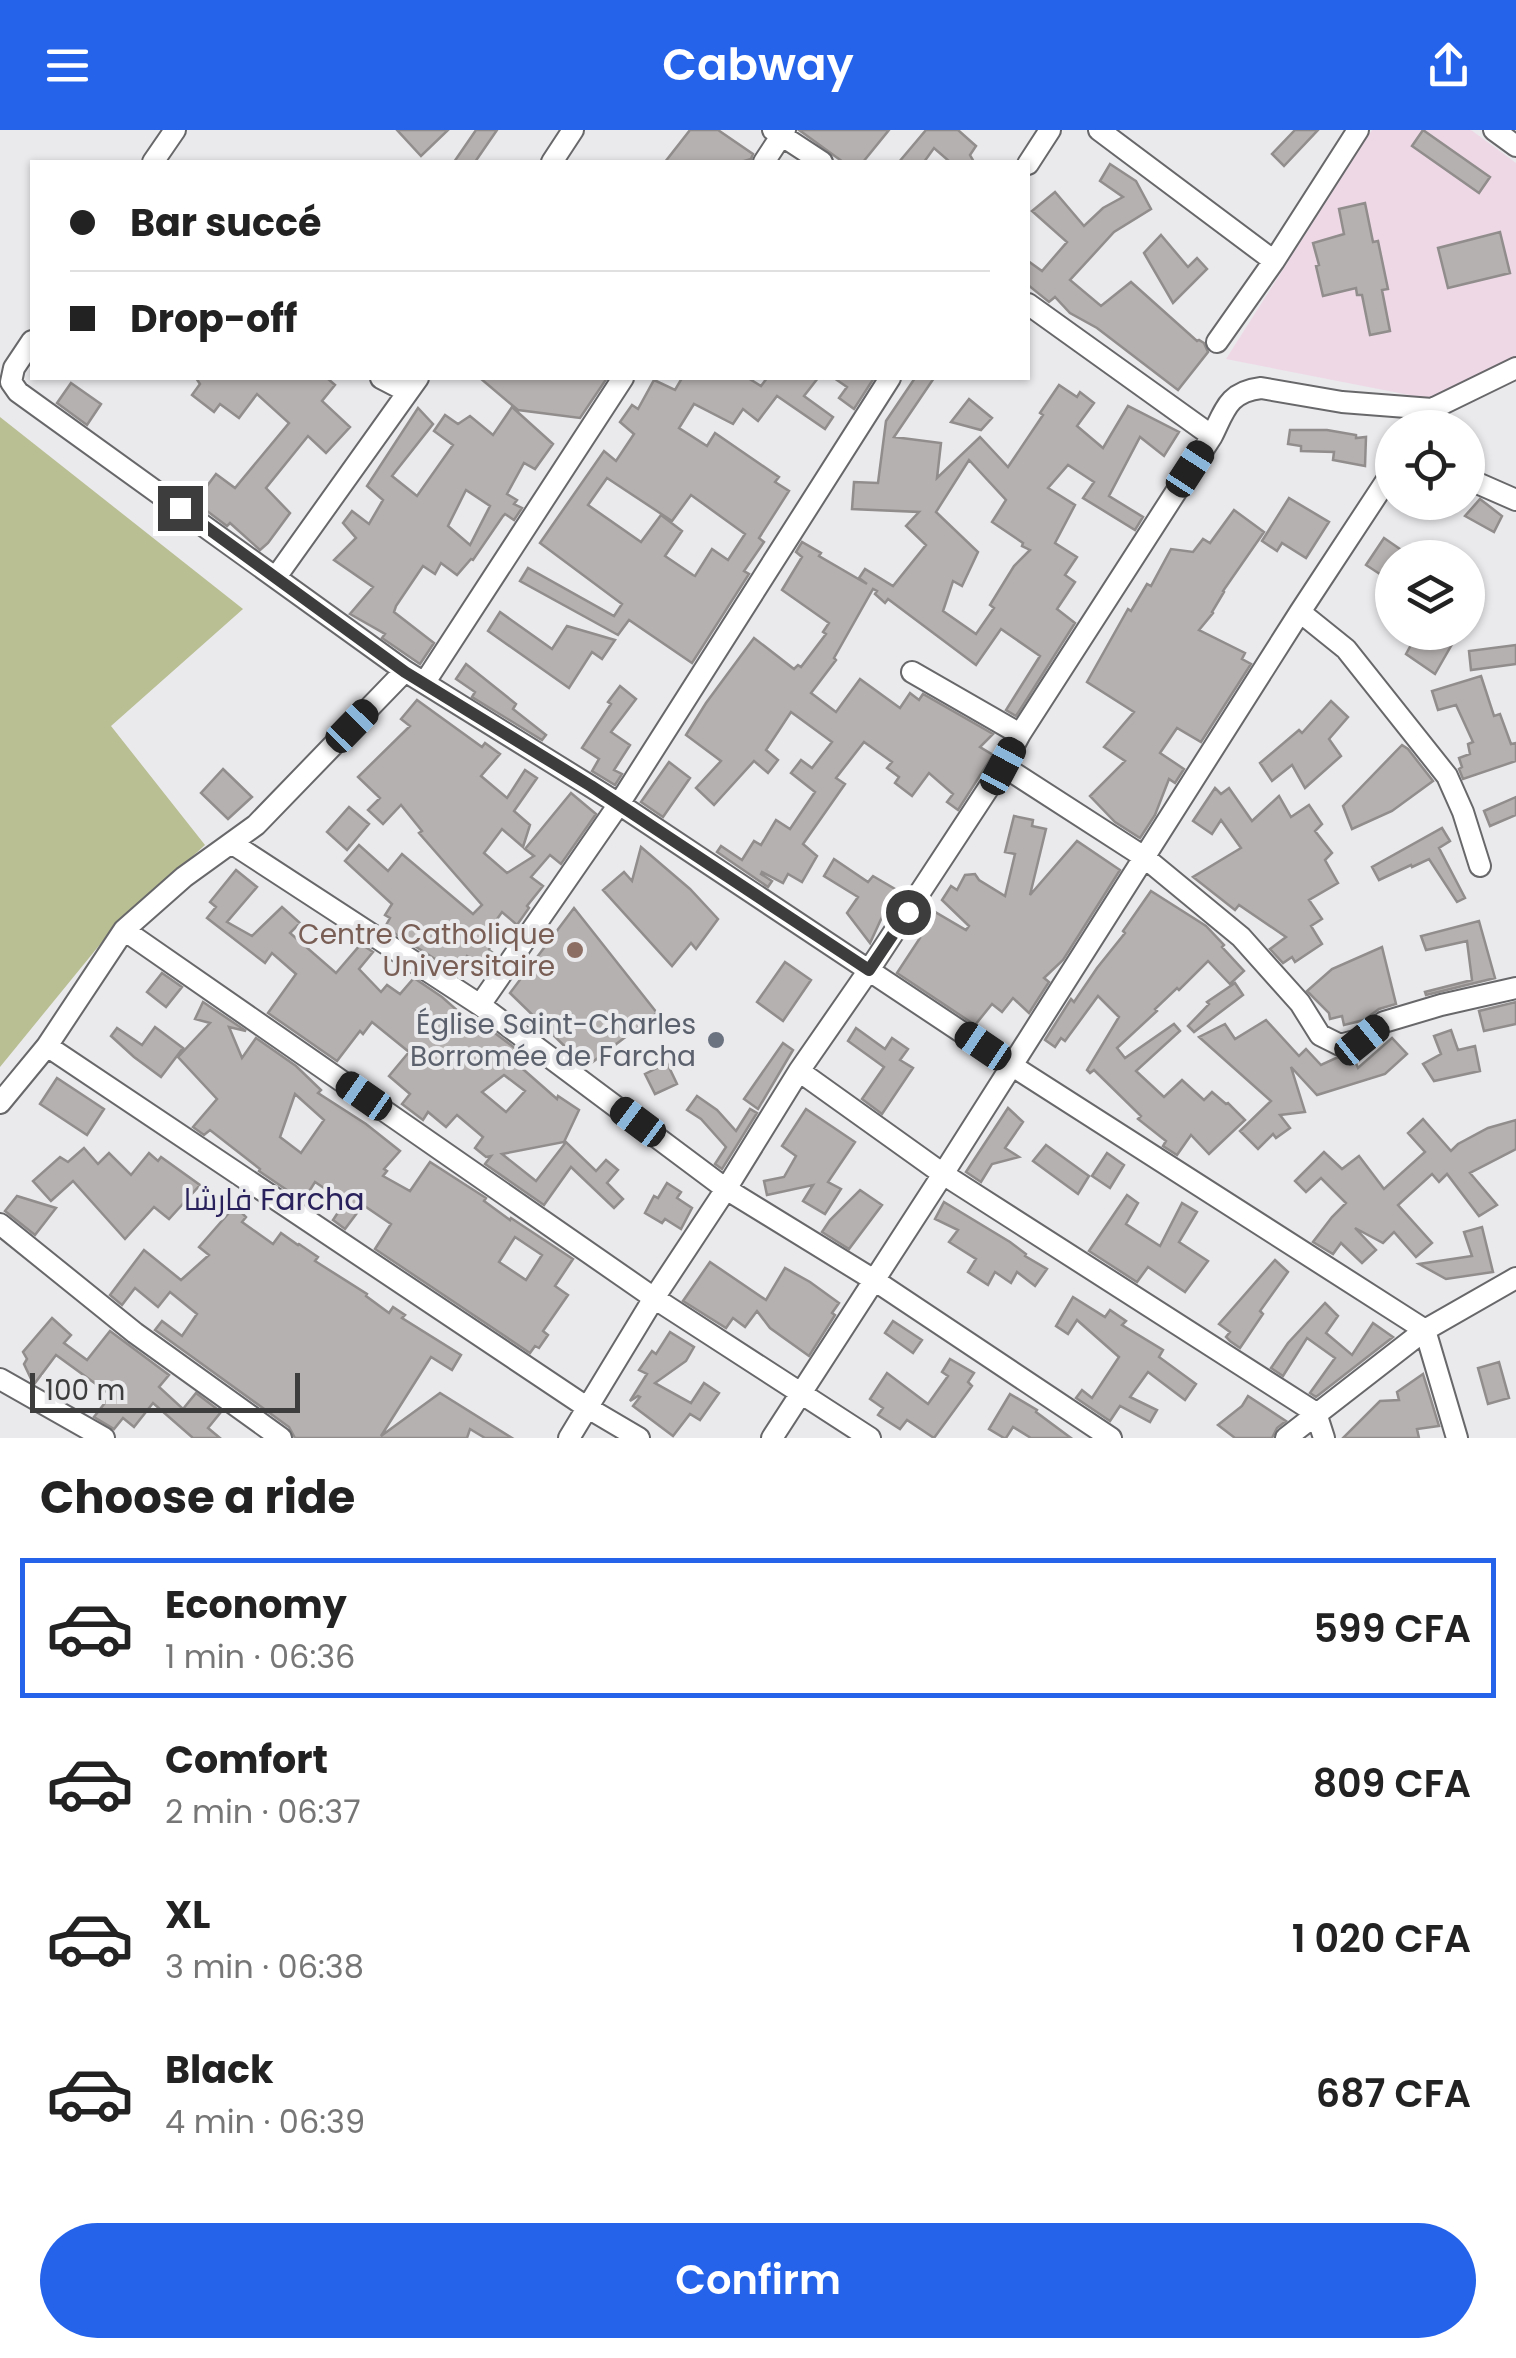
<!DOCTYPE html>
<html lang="en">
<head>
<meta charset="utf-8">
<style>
	body { margin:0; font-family:Poppins,Cairo,sans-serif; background:#f6f6f6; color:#222; height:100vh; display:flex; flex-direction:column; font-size:38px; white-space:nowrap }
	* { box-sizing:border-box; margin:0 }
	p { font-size:32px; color:#767676 }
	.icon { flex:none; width:55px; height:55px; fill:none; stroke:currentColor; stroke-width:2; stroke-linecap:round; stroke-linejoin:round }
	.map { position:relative; height:1308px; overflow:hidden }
	.side { display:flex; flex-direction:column; background:#fff; flex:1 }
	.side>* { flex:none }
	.hud { position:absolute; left:30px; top:30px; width:1000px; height:220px; border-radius:0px; box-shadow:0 2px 8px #0004; display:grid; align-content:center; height:220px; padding:0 40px; background:#fff }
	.controls { position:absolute; left:1375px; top:280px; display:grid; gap:20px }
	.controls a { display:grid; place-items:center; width:110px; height:110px; border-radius:50%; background:#fff; box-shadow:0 2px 8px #0004; font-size:50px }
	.scale { position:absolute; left:30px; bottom:25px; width:270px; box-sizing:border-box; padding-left:10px; border:5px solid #3d3d3e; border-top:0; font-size:28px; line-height:35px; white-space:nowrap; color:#3d3d3e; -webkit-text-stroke:8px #eae9ec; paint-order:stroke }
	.end { position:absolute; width:45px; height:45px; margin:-22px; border:12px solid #3d3d3e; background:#fff; box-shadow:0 0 0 5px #fff }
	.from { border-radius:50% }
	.car { position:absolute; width:30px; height:60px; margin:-30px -15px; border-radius:12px; box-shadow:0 0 8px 2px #0007; background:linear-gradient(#222 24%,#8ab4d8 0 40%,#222 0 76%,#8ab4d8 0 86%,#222 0) }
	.hud b { display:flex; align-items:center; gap:35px; height:95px; font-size:38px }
	.hud b+b { border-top:2px solid #e0e0e0 }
	.hud i { width:25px; height:25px; background:#222 }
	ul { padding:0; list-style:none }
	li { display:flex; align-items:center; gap:30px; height:140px; margin:0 20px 15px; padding:0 20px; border:5px solid transparent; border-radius:0px }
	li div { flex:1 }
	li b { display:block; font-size:38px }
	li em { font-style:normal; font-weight:600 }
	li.current { border-color:#2563eb }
	li>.icon { width:90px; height:90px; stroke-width:1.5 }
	h2 { padding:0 40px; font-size:45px; line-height:120px }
	.action { display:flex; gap:20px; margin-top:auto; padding:20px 40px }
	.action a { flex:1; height:115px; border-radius:60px; background:#2563eb; color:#fff; font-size:40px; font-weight:600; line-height:115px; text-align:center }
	header { display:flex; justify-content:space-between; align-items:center; height:130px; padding:0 40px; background:#2563eb; color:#fff; font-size:45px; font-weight:600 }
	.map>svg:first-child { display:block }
	.medical { fill:#eed8e6 }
	.green { fill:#b9bf93 }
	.building { fill:#b5b1b0; stroke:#908d8c; stroke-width:2.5; fill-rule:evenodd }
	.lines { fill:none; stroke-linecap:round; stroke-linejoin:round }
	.minor-casing { stroke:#68676a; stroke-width:24 }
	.minor { stroke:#fff; stroke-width:20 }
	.route { stroke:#3d3d3e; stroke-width:12 }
	.education-dot { fill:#8d6e63; stroke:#eae9ec; stroke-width:4 }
	.worship-dot { fill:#6b7280; stroke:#eae9ec; stroke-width:4 }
	.labels { text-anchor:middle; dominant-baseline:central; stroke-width:8; stroke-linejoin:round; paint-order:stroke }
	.education-label { font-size:28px; fill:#785e54; stroke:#eae9ec; text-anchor:end }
	.worship-label { font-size:28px; fill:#5b616d; stroke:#eae9ec; text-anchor:end }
	.neighbourhood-label { font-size:30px; fill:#29215b; stroke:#eae9ec }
</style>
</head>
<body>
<header><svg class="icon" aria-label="menu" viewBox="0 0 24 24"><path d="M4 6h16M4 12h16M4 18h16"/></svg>Cabway<svg class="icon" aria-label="share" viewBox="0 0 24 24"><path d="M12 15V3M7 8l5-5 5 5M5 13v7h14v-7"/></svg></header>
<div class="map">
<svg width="1516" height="1308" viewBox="0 0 1516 1308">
	<rect width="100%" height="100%" fill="#eae9ec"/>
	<!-- medical -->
	<path class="medical" d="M1372 0H1471L1516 33V230L1440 271 1226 229Z"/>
	<!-- green -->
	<path class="green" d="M0 287 243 479 111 596 205 715 111 801 0 937Z"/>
	<!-- building -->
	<path class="building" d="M397 0H448L421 26Z
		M476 0H497L475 32H454Z
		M690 0H718L753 24 751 29 741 32H665Z
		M799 0H889L863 32H843Z
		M926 0H958L976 16 970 25 974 32H950L934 18 924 32H899Z
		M1295 0H1318L1284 36 1272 24Z
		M1423 0 1490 47 1479 63 1412 16Z
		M1110 34 1136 51 1151 79 1114 102 1070 150 1101 176 1131 152 1197 211 1199 210 1204 213 1208 222 1178 260 1097 198 1070 183 1055 167 1049 172 1028 155V131L1042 141 1067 112 1032 81 1055 62 1084 96 1103 78 1123 67 1100 51Z
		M1365 73 1373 112 1378 111 1388 159 1382 160 1390 201 1370 205 1362 165H1357L1356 158 1323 166 1316 136 1319 135 1313 113 1344 104 1339 79Z
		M1500 102 1510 143 1448 158 1438 118Z
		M1161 105 1188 137 1197 128 1207 139 1173 173 1144 123Z
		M196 248H327L335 255 322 271 350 297 326 323 308 306 266 358 290 383 268 413 260 420 230 393 227 396 195 372 216 344 235 358 289 293 257 264 239 288 220 274 214 282 192 265 200 254Z
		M480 248H607L580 288 518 280Z
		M682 248H748L761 256 767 248H818L804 266 833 287 825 299 777 266 758 291 743 279 733 294 694 274 679 298 707 316 715 303 779 347 775 352 789 361 759 408 764 412 744 441 749 444 692 533 629 490 618 505 520 451 528 438 614 486 622 474 540 413 604 321 616 331 634 304 620 292 632 275 638 279 654 250 675 260ZM607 348 672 391 691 365 745 404 728 430 712 419 695 446 693 445 665 426 682 401 661 385 641 412 588 375Z
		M834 248H874L854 279 839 268 847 257Z
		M915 248H934L894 307 941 313 937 348 980 307 1008 337 1043 285 1040 283 1059 255 1077 267 1080 262 1094 273 1077 296 1103 318 1128 276 1179 302 1164 326 1140 307 1109 366 1143 387 1135 400 1083 368 1094 352 1068 335 1048 358 1075 375 1055 413 1077 427 1065 445 1075 452 1057 479 1075 493 1016 586 1006 580 1040 526 1001 499 976 535 888 469 885 473 875 464 877 461 873 459 834 528 836 530 811 563 836 582 860 549 900 578 910 563 919 570 923 564 993 604 980 617 993 625 958 680 947 672 953 664 929 643 912 666 895 653 899 647 887 638 892 632 864 612 836 648 845 654 803 714 817 726 802 752 788 744 783 753 762 742 761 744 772 751 768 757 717 722 721 716 742 730 754 711 761 715 776 690 790 699 815 662 791 643 801 630 812 638 832 612 791 582 766 620 778 630 768 643 754 631 714 675 696 658 721 631 686 605 706 573 754 508 794 539 798 535 801 537 826 504 823 502 829 493 782 460 802 427 796 422 802 412 821 423 819 426 867 454 859 448 865 439 893 456 926 415 906 396 919 382 852 379 854 352 878 353 886 291ZM969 330 1006 370 992 392 1023 413 1022 416 1030 420 1014 436 990 475 994 478 976 504 943 481 953 451 962 456 978 422 936 382Z
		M71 253 101 274 87 295 57 273Z
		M969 269 992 288 981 300 951 292Z
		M512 277 553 314 535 339 524 333 507 364 517 370 514 374 522 378 514 390 505 384 503 386 473 430 471 429 457 445 441 433 435 444 423 436 396 476 394 482 434 513 420 534 382 508 385 504 350 484 373 457 334 430 356 408 343 393 352 381 369 394 383 370 367 356 418 278 433 294 392 346 417 366 453 315 434 301 445 285 458 294 470 286 493 305ZM466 360 490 376 470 415 448 396Z
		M1290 300H1327L1356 305V308L1366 307 1365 336 1333 330 1334 322 1301 321V316L1288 314Z
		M1289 368 1329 392 1306 428 1282 413 1277 421 1262 411Z
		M1480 369 1502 386 1494 402 1465 386Z
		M1234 380 1264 402 1223 461 1224 462 1212 482 1213 483 1199 500 1245 523 1242 529 1251 534 1201 612 1177 598 1160 623 1184 639 1175 653 1169 649 1155 685 1140 708 1115 692 1090 666 1125 631 1104 617 1134 582 1087 552 1128 479 1131 481 1147 454 1151 456 1171 419 1193 422 1203 409 1210 413Z
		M1384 408 1413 428H1392V452L1366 435Z
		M500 482 552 519 567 496 615 510 602 529 592 522 569 558 488 501Z
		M1418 502H1459L1435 544 1406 524Z
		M1516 515V534L1471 540 1469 521Z
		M466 534 516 574 513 579 546 605 542 610 472 567 475 562 456 549Z
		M1481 546 1494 586 1500 584 1511 614 1516 613V631L1463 649 1459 639 1462 637 1459 628 1470 624 1468 614 1473 612 1456 575 1438 580 1432 561Z
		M620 556 636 569 611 602 630 615 614 640 622 644 615 655 592 641 599 629 582 618 611 574 608 572Z
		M417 570 482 617 485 613 500 624 481 646 507 668 525 640 537 648 514 681 530 695 523 717 502 699 484 723 507 743 534 726 525 719 571 663 596 684 561 734 550 725 531 747 543 756 527 776 529 778 517 795 502 782 483 809 490 815 489 820 497 826 485 840 467 826 457 843 385 797 390 788 385 785 392 774 345 731 359 715 388 741 402 724 473 784 482 775 419 703 422 701 401 675 383 694 368 680 380 668 358 647 410 596 401 589Z
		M1331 571 1348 587 1329 609 1341 626 1305 658 1292 635 1272 651 1260 633 1299 600 1302 603Z
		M1402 615 1408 619 1433 651 1392 681 1352 699 1343 676Z
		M669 632 690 648 663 687 641 672Z
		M223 639 252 667 228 689 201 663Z
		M1215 658 1221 664 1229 658 1252 691 1279 666 1291 687 1309 675 1322 694 1315 701 1332 723 1325 730 1338 753 1309 770 1322 789 1311 796 1322 814 1295 832 1292 827 1283 833 1270 819 1286 807 1239 775 1235 780 1193 747 1241 718 1221 690 1212 704 1193 691Z
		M1516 667V685L1490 696 1484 681Z
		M349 677 369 694 347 720 327 702Z
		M1014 686 1033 690 1032 696 1046 699 1030 765 1077 711 1120 740 1063 830 1044 848 1049 852 1029 883 1013 868 1002 882 992 874 975 895 897 843 920 808 912 802 924 786 929 790 935 782 966 800 969 796 942 770 951 756 957 760 965 745 975 744 979 750 1005 766 1015 724 1005 722Z
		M1442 698 1450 711 1439 718 1465 768 1457 772 1429 729 1412 737 1411 735 1379 750 1372 737Z
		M641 717 690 759 718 789 696 819 691 813 672 836 603 760 624 742 632 751Z
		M834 729 868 752 873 746 895 759 870 813 847 783 858 767 824 746Z
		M236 740 257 757 227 792 252 806 282 777 300 793 290 803 336 843 361 814 373 822 359 839 381 862 387 855 400 864 414 848 442 867 476 897 480 892 523 924 516 933 557 969 558 966 579 980 564 1012 502 1024 536 1051 566 1012 596 1041 606 1030 618 1040 607 1053 623 1069 614 1078 571 1037 544 1075 485 1034 491 1026 486 1027 475 1018 483 1007 457 985 446 997 428 982 423 990 402 974 410 964 389 946 409 922 372 892 363 904 360 901 337 931 268 883 296 844 272 823 265 833 207 788 216 777 210 772ZM504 945 525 961 506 982 482 962Z
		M1151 761 1206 796 1224 815 1222 817 1244 841 1230 854 1208 831 1179 860 1177 858 1155 879 1157 881 1117 918 1125 928 1174 894 1180 901 1136 941 1164 967 1182 950 1204 970 1212 962 1226 974 1228 973 1245 990 1209 1024 1191 1005 1177 1025 1163 1016 1166 1011 1138 989 1141 986 1094 940 1090 943 1087 940 1119 887 1098 866 1065 911 1061 908 1055 917 1045 910 1071 869 1074 872 1097 838 1125 803 1123 801Z
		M574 778 657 883 586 937 510 863Z
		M1479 791 1495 848 1426 865 1425 862 1472 850 1467 811 1426 820 1421 806Z
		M1382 817 1396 874 1379 879 1364 890 1344 895 1342 886 1330 889 1329 883 1307 861 1332 839Z
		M785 832 811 850 783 891 757 872Z
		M162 843 182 857 166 877 147 862Z
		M1235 853 1243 865 1194 902 1188 896 1209 874 1207 872Z
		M203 872 246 901 229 897 242 928 256 908 296 936 321 960 318 963 366 994 400 1021 384 1039 387 1041 383 1046 410 1061 430 1032 486 1068 484 1071 510 1090 511 1088 573 1129 555 1156 568 1165 543 1201 548 1205 539 1218 535 1216 530 1223 375 1119 391 1094 363 1075 345 1099 333 1090 345 1072 315 1052 303 1071 259 1041 260 1039 210 1000 204 1005 193 997 217 969 178 927 210 893 195 889ZM295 964 324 990 301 1023 280 1007ZM515 1107 542 1125 526 1150 499 1132Z
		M1516 872V894L1484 901 1479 881Z
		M1266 890 1299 926 1306 919 1321 935 1336 928 1353 926 1358 938 1392 908 1407 924 1385 944 1317 965 1291 937 1305 982 1280 985 1290 998 1276 1008 1273 1004 1258 1019 1240 1001 1271 971 1199 907 1225 894 1235 909Z
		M155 897 183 918 161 947 134 927 111 906 117 898 142 915Z
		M856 898 885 919 892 908 908 919 900 930 913 938 882 984 862 969 884 937 848 911Z
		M1451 900 1458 920 1475 916 1480 941 1434 951 1423 934 1441 924 1434 906Z
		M783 913 793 920 758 979 744 969Z
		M667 933 677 954 655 964 645 944Z
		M57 948 104 979 87 1005 40 974Z
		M697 966 717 980 736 1001 750 979 757 983 722 1039 715 1034 726 1017 701 989 687 980Z
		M1008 978 1023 992 1005 1018 1019 1027 992 1034 981 1052 966 1042Z
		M806 979 855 1012 828 1052 841 1059 825 1084 803 1071 813 1055 767 1065 764 1051 784 1047 796 1026 782 1016Z
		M1423 989 1451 1021 1458 1014 1488 998 1516 990V1019L1470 1043 1497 1075 1479 1086 1447 1044 1439 1052 1432 1044 1398 1075 1432 1113 1416 1127 1394 1102 1383 1113 1355 1098 1376 1120 1362 1133 1341 1113 1333 1124 1313 1112 1332 1087 1346 1073 1321 1048 1306 1062 1295 1051 1324 1022 1342 1039 1359 1026 1384 1059 1425 1022 1408 1003Z
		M1046 1015 1089 1046 1078 1064 1033 1031Z
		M84 1018 98 1034 109 1023 131 1045 149 1023 158 1031 161 1027 200 1055 169 1089 154 1077 125 1109 73 1051 51 1071 33 1051 60 1027 68 1032Z
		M1107 1023 1124 1035 1110 1058 1092 1046Z
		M667 1053 681 1062 677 1068 692 1078 681 1099 665 1089 662 1093 645 1083 654 1066 658 1068Z
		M860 1060 882 1075 849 1119 822 1102 830 1090Z
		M1127 1065 1138 1073 1126 1094 1160 1116 1182 1073 1197 1082 1179 1112 1208 1131 1185 1162 1148 1137 1137 1152 1089 1121Z
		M17 1066 56 1078 35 1105 5 1081Z
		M944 1072 1010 1112 1026 1124 1025 1126 1047 1139 1035 1156 1017 1142 1011 1153 995 1142 988 1155 968 1142 976 1129 949 1112 958 1100 935 1089Z
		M235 1076 246 1087 242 1092 273 1114 281 1103 298 1115 299 1114 318 1127 315 1131 367 1164 366 1166 389 1183 393 1177 405 1185 402 1188 461 1225 452 1240 431 1227 381 1306 440 1263 512 1308H485L470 1299 467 1308H295L289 1297 155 1200 162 1191 182 1206 197 1184 170 1162 158 1177 135 1158 122 1175 110 1165 144 1120 181 1150 209 1125 199 1117Z
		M1482 1097 1493 1142 1446 1149 1419 1134 1472 1126 1464 1102Z
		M1275 1130 1288 1142 1260 1181 1263 1184 1240 1218 1230 1211 1226 1207 1230 1202 1219 1194Z
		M710 1132 766 1170 785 1138 810 1152 839 1173 832 1183 835 1185 809 1226 770 1198 757 1181 745 1197 733 1188 726 1198 683 1171Z
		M1073 1167 1105 1187 1110 1180 1126 1191 1122 1195 1163 1220 1159 1227 1196 1254 1185 1270 1148 1242 1130 1267 1157 1280 1150 1292 1120 1276 1110 1291 1076 1268 1082 1260 1092 1268 1119 1227 1077 1190 1068 1204 1056 1196Z
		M1325 1173 1338 1186 1326 1203 1352 1225 1373 1193 1393 1207 1316 1267 1310 1263 1335 1228 1307 1208 1283 1246 1271 1238 1288 1213Z
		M52 1188 71 1205 64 1213 87 1230 110 1201 169 1245 159 1257 183 1279 196 1263 221 1282 208 1298 220 1308H193L153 1273 134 1297 123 1288 114 1299 94 1287 111 1265 56 1225 35 1253 32 1251 24 1234 27 1229 23 1222Z
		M893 1191 922 1210 913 1223 885 1203Z
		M670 1202 694 1217 686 1231 655 1253 691 1273 704 1253 719 1263 700 1290 690 1284 673 1306 633 1276 640 1267 638 1266 630 1271 647 1244 639 1240 652 1221 656 1224Z
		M950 1229 974 1243 968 1252 972 1256 934 1308 907 1290 900 1299 878 1285 883 1278 870 1269 887 1243 928 1274 948 1246 942 1242Z
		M1499 1232 1509 1268 1488 1274 1478 1238Z
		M1423 1244 1439 1296 1417 1299 1419 1308H1343L1380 1271 1399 1270 1397 1262Z
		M1010 1264 1037 1280 1036 1282 1071 1308H1031L1013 1297 1006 1308H1004L989 1299Z
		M1248 1266 1286 1291 1277 1298 1272 1308H1235L1218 1295 1242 1276Z"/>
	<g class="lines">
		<defs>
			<path id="minor" d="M773 0 822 32
				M1099 0 1274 131
				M1494 0 1516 16
				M153 32 175 0
				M552 32 573 0
				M764 32 785 0
				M1028 34 1050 0
				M1028 174 1212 306
				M32 211 14 238 11 252 18 262 405 541 619 674 1011 935 1425 1200 1457 1308
				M1217 212 1274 131 1358 0
				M381 248 408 262
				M1468 349 1516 370
				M276 447 418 248
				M1300 482 1346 519 1447 646 1463 682 1480 736
				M912 542 1020 604
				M425 552 623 248
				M1003 636 1144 727 1241 807 1300 873 1320 905 1340 915 1362 909 1384 892 1441 875 1516 858
				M233 714 480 875 726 1059 874 1150 1111 1308
				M124 800 654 1168 870 1308
				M480 875 619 674 890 248
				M47 916 588 1278 639 1308
				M799 941 943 1044 1316 1283 1324 1308
				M0 973 47 916 124 800 184 747 256 695 405 541
				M0 1094 135 1203 281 1308
				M0 1249 104 1308
				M569 1308 654 1168 726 1059 799 941 869 840 1003 636 1020 604 1212 306C1225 280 1228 262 1261 258L1342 272 1432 279 1516 238
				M772 1308 943 1044 1300 482 1392 342
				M1286 1308 1425 1200 1516 1148"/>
		</defs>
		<!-- minor casing -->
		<use href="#minor" class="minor-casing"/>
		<!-- minor -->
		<use href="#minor" class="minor"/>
	</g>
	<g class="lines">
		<!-- route -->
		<path class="route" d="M180 378 405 542 591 656 869 840 908 782"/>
	</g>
	<!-- markers -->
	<circle class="education-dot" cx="575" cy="820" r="10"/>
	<circle class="worship-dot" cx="716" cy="910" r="10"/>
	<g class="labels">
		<!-- education labels -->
		<g class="education-label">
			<text x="555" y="804">Centre Catholique<tspan x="555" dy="32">Universitaire</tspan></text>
		</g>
		<!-- worship labels -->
		<g class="worship-label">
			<text x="696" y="894">Église Saint-Charles<tspan x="696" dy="32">Borromée de Farcha</tspan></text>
		</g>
		<!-- neighbourhood labels -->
		<g class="neighbourhood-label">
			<text x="274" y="1069">فارشا Farcha</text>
		</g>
	</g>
</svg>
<div class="controls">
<a><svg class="icon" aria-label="locate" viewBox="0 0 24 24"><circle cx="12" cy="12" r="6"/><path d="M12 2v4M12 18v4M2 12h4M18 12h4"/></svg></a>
<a><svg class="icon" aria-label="layers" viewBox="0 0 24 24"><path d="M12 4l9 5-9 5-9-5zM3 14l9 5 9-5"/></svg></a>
</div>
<div class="scale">100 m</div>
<i class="end from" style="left:908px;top:782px"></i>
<i class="end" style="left:180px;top:378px"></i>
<i class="car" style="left:1190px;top:339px;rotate:33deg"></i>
<i class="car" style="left:352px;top:596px;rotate:44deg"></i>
<i class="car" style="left:1003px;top:636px;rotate:28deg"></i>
<i class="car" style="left:1362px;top:910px;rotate:51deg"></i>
<i class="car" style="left:983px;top:916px;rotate:304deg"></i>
<i class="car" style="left:364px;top:966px;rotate:305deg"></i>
<i class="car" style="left:638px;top:992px;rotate:307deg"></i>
<div class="hud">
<b><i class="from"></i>Bar succé</b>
<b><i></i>Drop-off</b>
</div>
</div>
<section class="side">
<h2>Choose a ride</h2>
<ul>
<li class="current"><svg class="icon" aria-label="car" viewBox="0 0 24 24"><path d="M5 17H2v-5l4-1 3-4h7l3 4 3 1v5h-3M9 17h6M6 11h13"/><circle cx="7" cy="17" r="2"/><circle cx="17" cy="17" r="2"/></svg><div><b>Economy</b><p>1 min · 06:36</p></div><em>599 CFA</em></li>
<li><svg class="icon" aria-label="car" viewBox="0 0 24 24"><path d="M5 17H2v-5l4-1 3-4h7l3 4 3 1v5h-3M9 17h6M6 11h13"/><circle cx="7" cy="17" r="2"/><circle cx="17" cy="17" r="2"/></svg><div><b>Comfort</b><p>2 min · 06:37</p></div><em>809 CFA</em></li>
<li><svg class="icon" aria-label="car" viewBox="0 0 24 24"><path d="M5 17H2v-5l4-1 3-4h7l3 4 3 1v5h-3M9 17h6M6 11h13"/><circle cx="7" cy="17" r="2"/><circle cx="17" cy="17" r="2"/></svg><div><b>XL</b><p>3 min · 06:38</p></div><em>1 020 CFA</em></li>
<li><svg class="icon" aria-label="car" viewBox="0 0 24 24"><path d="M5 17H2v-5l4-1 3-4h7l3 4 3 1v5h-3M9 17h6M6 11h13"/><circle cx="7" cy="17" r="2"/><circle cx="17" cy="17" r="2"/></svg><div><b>Black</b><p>4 min · 06:39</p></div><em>687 CFA</em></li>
</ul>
<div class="action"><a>Confirm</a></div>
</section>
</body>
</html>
